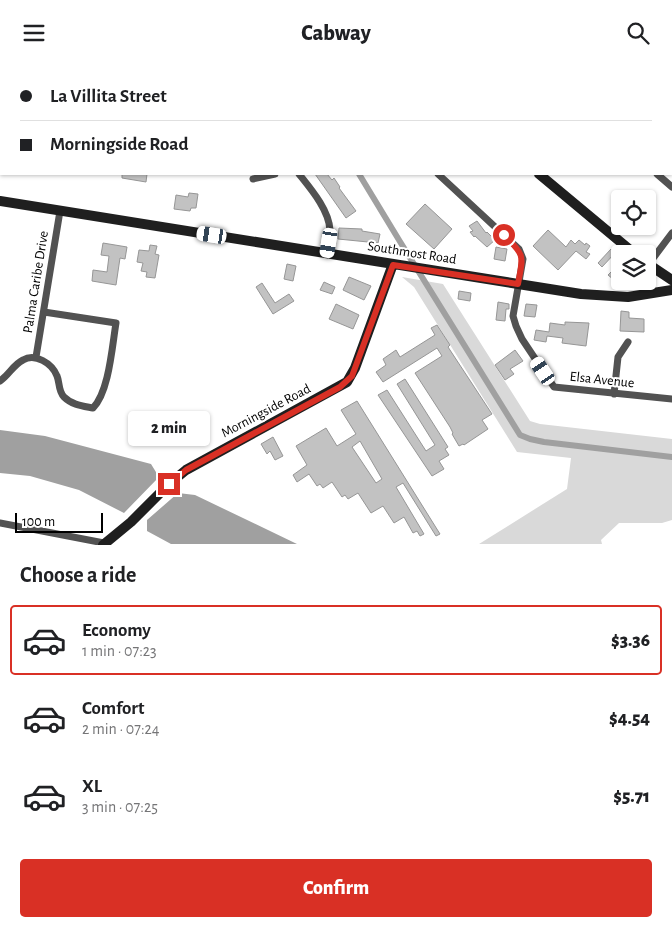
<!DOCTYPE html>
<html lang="en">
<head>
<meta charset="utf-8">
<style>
	body { margin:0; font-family:"Alegreya Sans",sans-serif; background:#f6f6f6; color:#202124; height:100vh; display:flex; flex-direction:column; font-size:19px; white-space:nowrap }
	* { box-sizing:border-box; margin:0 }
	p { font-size:16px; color:#757577 }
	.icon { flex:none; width:28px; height:28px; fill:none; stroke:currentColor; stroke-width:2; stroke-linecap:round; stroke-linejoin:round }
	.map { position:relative; height:480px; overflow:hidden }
	.drawer { display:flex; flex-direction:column; background:#fff; flex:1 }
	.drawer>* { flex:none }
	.hud { position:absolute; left:0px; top:0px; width:672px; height:110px; box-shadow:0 1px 4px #0004; display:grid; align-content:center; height:110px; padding:0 20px; background:#fff }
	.buttons { position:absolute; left:611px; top:125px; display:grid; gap:10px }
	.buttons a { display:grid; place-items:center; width:45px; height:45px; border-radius:5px; background:#fff; box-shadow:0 1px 4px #0004; font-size:25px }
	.scale { position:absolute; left:15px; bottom:12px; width:88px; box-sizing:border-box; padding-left:5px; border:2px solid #000; border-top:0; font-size:14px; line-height:18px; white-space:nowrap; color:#000; -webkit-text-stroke:4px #fff; paint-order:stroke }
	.end { position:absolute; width:22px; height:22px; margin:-11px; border:6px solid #d93025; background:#fff; box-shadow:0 0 0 2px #fff }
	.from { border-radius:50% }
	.bubble { position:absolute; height:35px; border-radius:5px; background:#fff; box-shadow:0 1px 4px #0004; font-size:16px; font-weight:800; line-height:35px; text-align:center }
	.car { position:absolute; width:15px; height:30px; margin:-15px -8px; border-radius:6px; box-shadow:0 0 4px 1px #0007; background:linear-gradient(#fff 24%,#345 0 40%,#fff 0 76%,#345 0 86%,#fff 0) }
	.hud b { display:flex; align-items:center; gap:18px; height:48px; font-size:19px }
	.hud b+b { border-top:1px solid #e0e0e0 }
	.hud i { width:12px; height:12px; background:#202124 }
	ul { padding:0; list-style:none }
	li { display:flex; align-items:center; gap:15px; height:70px; margin:0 10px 8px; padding:0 10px; border:2px solid transparent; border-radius:5px }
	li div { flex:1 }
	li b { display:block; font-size:19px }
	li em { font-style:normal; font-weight:800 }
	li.selected { border-color:#d93025 }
	li>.icon { width:45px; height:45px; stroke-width:1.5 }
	h2 { padding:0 20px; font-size:22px; line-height:60px }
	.button { display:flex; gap:10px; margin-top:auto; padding:10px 20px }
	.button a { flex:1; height:58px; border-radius:5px; background:#d93025; color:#fff; font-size:20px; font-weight:800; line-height:58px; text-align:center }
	header { display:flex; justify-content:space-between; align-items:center; height:65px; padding:0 20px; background:#fff; font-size:22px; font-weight:800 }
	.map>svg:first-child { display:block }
	.green { fill:#d9d9d9 }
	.water { fill:#a0a0a0 }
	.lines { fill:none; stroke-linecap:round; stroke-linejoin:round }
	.canal { stroke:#a0a0a0; stroke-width:6 }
	.building { fill:#c2c2c2; stroke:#969696; fill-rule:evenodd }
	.street { stroke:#525252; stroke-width:7 }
	.secondary { stroke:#1f1f1f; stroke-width:10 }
	.route { stroke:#d93025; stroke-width:6 }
	.labels { text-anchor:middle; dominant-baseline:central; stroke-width:4; stroke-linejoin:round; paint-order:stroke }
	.street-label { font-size:14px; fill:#000; stroke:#fff }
</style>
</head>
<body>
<header><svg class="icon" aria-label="menu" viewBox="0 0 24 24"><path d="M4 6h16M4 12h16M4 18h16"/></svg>Cabway<svg class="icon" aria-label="search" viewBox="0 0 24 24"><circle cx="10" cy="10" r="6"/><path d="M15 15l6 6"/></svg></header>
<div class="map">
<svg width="672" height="480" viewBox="0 0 672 480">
	<rect width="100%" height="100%" fill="#fff"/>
	<!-- green -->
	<path class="green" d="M402 212 443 219 530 356 540 359 672 374V455L662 458H619L601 475 602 479H479L567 424 571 393 517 387 414 222Z"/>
	<!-- water -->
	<path class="water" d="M0 365 45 371 151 399 159 412 124 448 79 425 30 411 0 408Z
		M178 428 195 430 297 479H171L147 466V455Z"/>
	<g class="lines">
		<!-- canal -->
		<path class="canal" d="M253 0 255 1
			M359 109 399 175 520 370 530 374 544 377 672 392"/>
	</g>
	<!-- building -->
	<path class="building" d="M122 109H147L146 117 122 113Z
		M315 109H327L332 115 334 113 340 122 339 123 356 146 346 153Z
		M189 128 198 129 196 143H191L190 146 174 144 176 130 188 132Z
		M425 139 452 164 434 184 406 159Z
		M477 156 486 168 487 167 495 175 487 182 475 171 474 172 470 167 473 166 469 161Z
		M339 163 362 164V166L380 169 378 178 338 174Z
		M548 165 566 182 571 175 575 179 579 175 585 180 586 178 590 181 586 187 590 189 586 194 576 186 558 205 533 181Z
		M103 178 127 182 125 194 120 193 116 220 92 216 93 205 107 207 109 191 101 190Z
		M150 180 157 181 155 189 159 190 155 213 146 212 147 207 141 206 143 198 137 197 139 185 149 186Z
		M496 182 507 184 505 196 494 194Z
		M611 184 615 188 602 202 598 198Z
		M287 199 296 201 293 216 284 214Z
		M620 203V215L617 212 614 215 608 210 613 205 616 207Z
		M349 212 371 221 364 235 343 225Z
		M324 217 335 222 332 229 320 225Z
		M262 218 275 238 289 229 294 236 273 249 256 222Z
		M459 226 471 228 470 236 458 234Z
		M498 237 509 239V244H506L505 256 496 255Z
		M336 239 359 250 353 264 329 254Z
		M526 239 537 240 535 252 524 251Z
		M621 246 629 247V253L644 254V267L620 266Z
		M565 257 589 258 586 281 562 278 563 273 547 271 546 277 534 275 536 265 549 267 550 258 565 260Z
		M437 260 450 280 448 282 492 349 482 355 488 364 464 380 463 379 459 381 452 369 453 368 450 362 415 308 442 291 437 283 383 317 376 307 386 300 383 294 396 285 400 292 435 270 431 263Z
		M515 285 523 296 510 304 514 309 505 315 495 300Z
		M405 314 448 382 445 384 449 390 439 396 444 404 432 411 378 330 387 325 426 386 435 380 397 319Z
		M357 336 440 469 436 471 403 418 396 422 424 469 420 471 417 466 413 468 404 452 394 458 383 441 371 448 358 428 348 434 345 430 342 432 332 417 323 423 320 419 317 421 309 409 297 417 293 410 307 400 296 381 326 363 337 381 356 369 341 345ZM360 376 382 414 376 418 352 382Z
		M273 372 283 391 275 395 270 386 267 389 261 379Z"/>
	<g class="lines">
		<!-- street -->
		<path class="street" d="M185 0 187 1
			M311 0 312 1
			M533 0 534 1
			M650 0 651 1
			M16 1 17 0
			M76 1V0
			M544 1 546 0
			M671 19 672 20
			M0 105 1 97
			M299 109C311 124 329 145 330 165 331 172 328 181 327 189
			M438 109 519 184 523 194 513 251 516 261 522 274 554 322 672 334
			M657 109 672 122
			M253 114 275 109
			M648 200 672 168
			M36 292 60 146
			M0 316C9 310 13 300 23 295 35 288 52 298 57 311 60 318 58 326 64 332 72 340 83 341 93 343 109 327 112 282 116 258L44 247
			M614 329 618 292 628 277
			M0 458 104 478"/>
		<!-- secondary -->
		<path class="secondary" d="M410 0 411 1
			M539 109 635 189
			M0 136 581 229 628 232 672 225
			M648 199 672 215
			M103 480 131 457 169 419 186 405 347 317 355 303 393 199"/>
	</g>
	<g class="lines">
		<!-- route -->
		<path class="route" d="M169 419 186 405 340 322 352 311 355 303 393 200 518 219C523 191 526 191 504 170"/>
	</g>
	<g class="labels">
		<!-- street labels -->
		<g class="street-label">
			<text transform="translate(412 188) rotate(9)">Southmost Road</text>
			<text transform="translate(36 217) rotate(-81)">Palma Caribe Drive</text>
			<text transform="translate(602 315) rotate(6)">Elsa Avenue</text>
			<text transform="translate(266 346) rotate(-28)">Morningside Road</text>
		</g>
	</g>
</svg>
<div class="buttons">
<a><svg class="icon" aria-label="locate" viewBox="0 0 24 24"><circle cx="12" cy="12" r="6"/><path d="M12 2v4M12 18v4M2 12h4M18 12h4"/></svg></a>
<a><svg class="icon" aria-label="layers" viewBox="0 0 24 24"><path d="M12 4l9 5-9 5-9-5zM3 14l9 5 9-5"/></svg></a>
</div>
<div class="scale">100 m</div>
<i class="end from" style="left:504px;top:170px"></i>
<i class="end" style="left:169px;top:419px"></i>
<div class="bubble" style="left:128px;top:346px;width:82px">2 min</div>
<i class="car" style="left:212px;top:170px;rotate:279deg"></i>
<i class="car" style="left:329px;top:178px;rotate:189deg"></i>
<i class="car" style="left:543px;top:306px;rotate:326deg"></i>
<div class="hud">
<b><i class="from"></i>La Villita Street</b>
<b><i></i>Morningside Road</b>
</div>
</div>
<section class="drawer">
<h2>Choose a ride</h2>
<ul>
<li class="selected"><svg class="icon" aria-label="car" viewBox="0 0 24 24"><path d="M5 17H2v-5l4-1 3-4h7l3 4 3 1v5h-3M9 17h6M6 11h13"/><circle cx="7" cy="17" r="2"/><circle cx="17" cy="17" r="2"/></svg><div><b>Economy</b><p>1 min · 07:23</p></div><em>$3.36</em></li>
<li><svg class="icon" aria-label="car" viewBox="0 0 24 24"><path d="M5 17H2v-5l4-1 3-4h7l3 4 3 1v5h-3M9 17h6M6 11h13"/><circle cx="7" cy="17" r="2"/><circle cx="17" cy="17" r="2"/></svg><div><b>Comfort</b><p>2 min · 07:24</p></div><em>$4.54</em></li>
<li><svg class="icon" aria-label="car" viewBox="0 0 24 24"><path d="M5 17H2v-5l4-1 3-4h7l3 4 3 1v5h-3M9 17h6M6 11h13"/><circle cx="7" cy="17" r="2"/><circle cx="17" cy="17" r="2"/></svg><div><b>XL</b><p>3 min · 07:25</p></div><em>$5.71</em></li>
</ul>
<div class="button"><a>Confirm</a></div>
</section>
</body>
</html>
